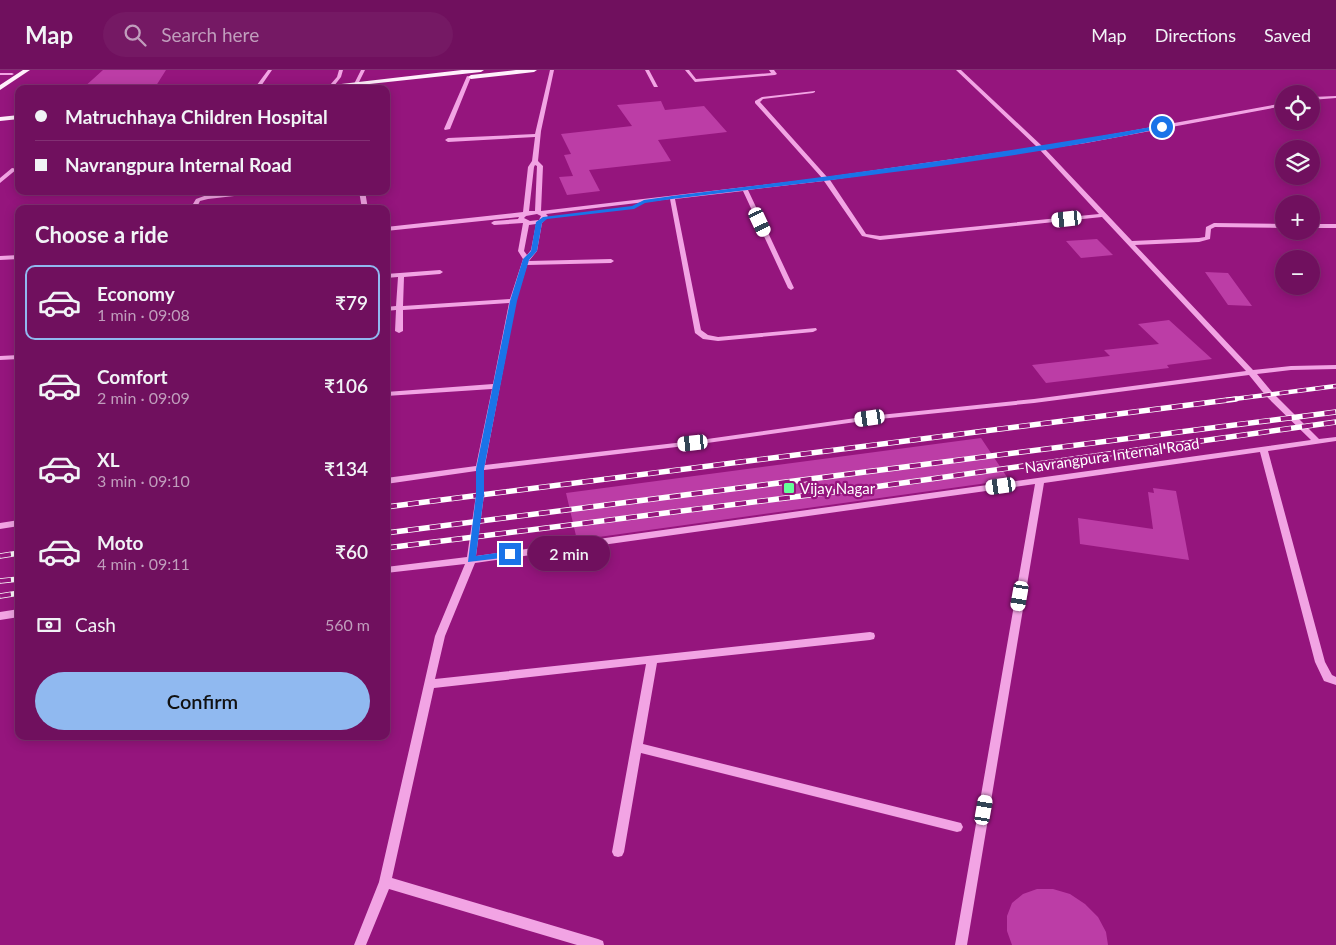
<!DOCTYPE html>
<html lang="en">
<head>
<meta charset="utf-8">
<style>
	body { margin:0; font-family:Lato,sans-serif; background:#751964; color:#f1f3f6; height:100vh; display:flex; flex-direction:column; font-size:19px; white-space:nowrap }
	* { box-sizing:border-box; margin:0 }
	p { font-size:16px; color:#c09dbc }
	.icon { flex:none; width:28px; height:28px; fill:none; stroke:currentColor; stroke-width:2; stroke-linecap:round; stroke-linejoin:round }
	.map { position:relative; flex:1; overflow:hidden }
	.drawer { position:absolute; left:15px; top:135px; width:375px; height:535px; display:flex; flex-direction:column; background:#70105e; border-radius:10px; box-shadow:0 2px 12px #0003,0 0 0 1px #823073 }
	.drawer>* { flex:none }
	.hud { position:absolute; left:15px; top:15px; width:375px; height:110px; border-radius:10px; box-shadow:0 2px 12px #0003,0 0 0 1px #823073; display:grid; align-content:center; height:110px; padding:0 20px; background:#70105e }
	.buttons { position:absolute; left:1275px; top:15px; display:grid; gap:10px }
	.buttons a { display:grid; place-items:center; width:45px; height:45px; border-radius:50%; background:#70105e; box-shadow:0 2px 12px #0003,0 0 0 1px #823073; font-size:25px }
	.end { position:absolute; width:22px; height:22px; margin:-11px; border:6px solid #1a73e8; background:#fff; box-shadow:0 0 0 2px #fff }
	.from { border-radius:50% }
	.bubble { position:absolute; height:35px; border-radius:18px; background:#70105e; box-shadow:0 2px 12px #0003,0 0 0 1px #823073; font-size:16px; font-weight:600; line-height:35px; text-align:center }
	.car { position:absolute; width:15px; height:30px; margin:-15px -8px; border-radius:6px; box-shadow:0 0 4px 1px #0007; background:linear-gradient(#fff 24%,#345 0 40%,#fff 0 76%,#345 0 86%,#fff 0) }
	.hud b { display:flex; align-items:center; gap:18px; height:48px; font-size:19px }
	.hud b+b { border-top:1px solid #823073 }
	.hud i { width:12px; height:12px; background:#f1f3f6 }
	ul { padding:0; list-style:none }
	li { display:flex; align-items:center; gap:15px; height:75px; margin:0 10px 8px; padding:0 10px; border:2px solid transparent; border-radius:10px }
	li div { flex:1 }
	li b { display:block; font-size:19px }
	li em { font-style:normal; font-weight:600 }
	li.selected { border-color:#90b9f0 }
	li>.icon { width:45px; height:45px; stroke-width:1.5 }
	h2 { padding:0 20px; font-size:22px; line-height:60px }
	.pay { display:flex; align-items:center; gap:12px; height:55px; padding:0 20px; font-size:19px }
	.pay p { margin-inline-start:auto }
	.button { display:flex; gap:10px; margin-top:auto; padding:10px 20px }
	.button a { flex:1; height:58px; border-radius:30px; background:#90b9f0; color:#111; font-size:20px; font-weight:600; line-height:58px; text-align:center }
	header { display:flex; align-items:center; gap:30px; box-sizing:border-box; height:70px; padding:0 25px; background:#70105e; border-bottom:1px solid #823073 }
	header strong { font-size:24px }
	nav { display:flex; gap:28px; margin-inline-start:auto; font-size:18px }
	.search { width:350px; height:45px; background:#751964; display:flex; align-items:center; gap:12px; box-sizing:border-box; padding:0 18px; border-radius:28px; color:#c09dbc; font-size:19px }
	.map>svg:first-child { display:block }
	.building { fill:#bc3da6 }
	.lines { fill:none; stroke-linecap:round; stroke-linejoin:round }
	.minor { fill:#f2a4e4; fill-rule:evenodd }
	.major { fill:#ffeffb; fill-rule:evenodd }
	.rail-far1-casing { stroke:#fff; stroke-width:4.5 }
	.rail-casing { stroke:#fff; stroke-width:5.5 }
	.rail-far1 { stroke:#95157d; stroke-width:3; stroke-dasharray:9; stroke-linecap:butt }
	.rail { stroke:#95157d; stroke-width:4; stroke-dasharray:11; stroke-linecap:butt }
	.route { fill:#1a73e8 }
	.poi-dot { fill:#65ff99; stroke:#95157d; stroke-width:2 }
	.labels { text-anchor:middle; dominant-baseline:central; stroke-width:4.5; stroke-linejoin:round; paint-order:stroke }
	.street-label { font-size:15px; fill:#fff; stroke:#95157d }
	.poi-label { font-size:15px; fill:#fff; stroke:#95157d; text-anchor:start }
</style>
</head>
<body>
<header>
<strong>Map</strong>
<div class="search"><svg class="icon" aria-label="search" viewBox="0 0 24 24"><circle cx="10" cy="10" r="6"/><path d="M15 15l6 6"/></svg>Search here</div>
<nav><a>Map</a><a>Directions</a><a>Saved</a></nav>
</header>
<div class="map">
<svg width="1336" height="875" viewBox="0 0 1336 875">
	<rect width="100%" height="100%" fill="#95157d"/>
	<!-- building -->
	<path class="building" d="M103 0H166L154 19H82Z
		M661 31 665 40 704 36 727 62 658 70 671 91 589 100 600 121 567 125 559 107 573 106 564 85 571 84 561 64 632 56 617 35Z
		M1097 169 1113 185 1081 188 1066 171Z
		M1205 202 1228 203 1252 236 1228 235Z
		M1169 250 1212 289 1167 295 1169 298 1046 313 1032 295 1110 286 1104 280 1159 274 1138 254Z
		M981 368 1009 410 577 470 566 423Z
		M1153 418 1176 421 1189 490 1080 474 1078 448 1153 459 1148 422 1154 423Z
		M1037 819H1053L1070 824 1085 834 1098 847 1106 862 1108 875H1012L1007 861V846L1012 833 1023 824Z"/>
	<g class="lines">
		<!-- minor -->
		<path class="minor" d="M268 0H272L259 19H254Z
			M339 0H343L341 7 334 16H330V15L337 7Z
			M361 0H365L358 14H354Z
			M550 0H554L541 61 538 91 543 96 541 141 822 108 755 33V31L762 27 815 21V22L813 23 763 29 760 32 827 107 1037 77 956 0H961L1042 76 1086 69 1284 33V36L1086 73 1045 79 1132 171 1199 168 1205 167 1206 157 1214 153 1284 154V158L1215 157 1211 159 1210 169 1199 172 1135 175 1253 300 1291 296 1336 295V299L1291 300 1257 304 1272 322 1319 369 1336 367V371L1268 381 1325 592 1332 605 1336 607V615L1324 611 1315 592 1260 382 1044 413 967 875H955L1035 414 475 493 445 566 435 609 870 562 874 563 875 566 874 569 870 570 657 593 643 674 957 752 961 753 963 757 961 761 957 762 641 683 624 782 622 786 618 787 614 786 612 782 646 594 434 618 392 808 598 869 603 871 604 875H577L389 819 366 875H354L379 812 435 566 465 494 386 503V497L467 487 476 425V401L386 414V408L476 396 492 319 386 326V322L493 314 509 233 403 240V261L399 263 395 261 396 240 386 241V237L396 236 398 207 386 208V204L440 200 443 202 440 204 404 207 403 236 510 229 523 189 518 181 523 153 494 155 491 153 494 151 518 149 519 147 386 161V157L523 142 528 97 532 91 535 67 448 72 445 70 448 68 535 64ZM1040 80 1099 144 880 166 866 164 830 110ZM535 95 537 96 535 141H529L534 97ZM824 111 862 166 880 170 1102 147 1246 301 1034 329 870 346 693 371 485 395 516 231 527 195 611 193 614 191 611 189 529 191 537 181 542 153 548 146 546 144 670 129 695 263 703 269 718 271 813 262 817 260 816 258 718 267 708 265 701 260 675 129 743 121 788 218 791 220 794 218 748 120ZM537 144 541 146 539 150 530 151 524 148 526 146ZM536 154 531 180 527 185 524 181 529 155ZM1249 305 1266 326 1311 370 476 486 484 425V400L693 375 870 350 1034 333Z
			M645 0H649L658 17H654Z
			M685 0H689L696 9 771 3 769 0H774L777 4 775 5 695 12Z
			M0 3H12L14 4 12 5H0Z
			M467 6 471 7 450 59 445 60 444 59Z
			M1336 26V28L1311 30V27Z
			M12 98 17 99 0 113V108Z
			M98 121H104L100 124 98 123Z
			M242 121H263L260 123 208 129 200 131 196 139H190L196 129 207 125Z
			M359 121H365L368 139H362Z
			M1311 154H1336V158H1311Z
			M19 185V189L0 190V186Z
			M19 285V289L0 290V286Z
			M19 450V456L0 459V453Z
			M19 539V547L0 550V542Z"/>
		<!-- major -->
		<path class="major" d="M23 0H30L0 20V15Z
			M462 0H484L481 2 323 19H298Z
			M516 0H537L534 2 471 9 468 7 471 5Z
			M19 45V49L0 51V47Z"/>
		<defs>
			<path id="rail-far1" d="M1226 330 1336 316"/>
			<path id="rail" d="M386 437 1236 329
				M386 463 1336 342
				M386 478 881 416 1336 352
				M0 486 19 483
				M0 511 19 509
				M0 526 19 523"/>
		</defs>
		<!-- rail-far1 casing -->
		<use href="#rail-far1" class="rail-far1-casing"/>
		<!-- rail casing -->
		<use href="#rail" class="rail-casing"/>
		<!-- rail-far1 -->
		<use href="#rail-far1" class="rail-far1"/>
		<!-- rail -->
		<use href="#rail" class="rail"/>
	</g>
	<!-- route -->
	<path class="route" d="M1162 55 1163 58C1002 92 836 109 672 129L645 133 634 139 547 149 542 153 537 181 529 190 517 231 484 399V425L476 486 510 481 515 484 510 487 468 492 476 425V399L510 231 523 189 531 181 536 152 543 147 632 136 644 130 672 126C836 106 999 84 1162 55Z"/>
	<!-- markers -->
	<rect class="poi-dot" x="783" y="412" width="12" height="12" rx="2.5"/>
	<g class="labels">
		<!-- street labels -->
		<g class="street-label">
			<text transform="translate(1112 385) rotate(-8)">Navrangpura Internal Road</text>
		</g>
		<!-- poi labels -->
		<g class="poi-label">
			<text x="800" y="418">Vijay Nagar</text>
		</g>
	</g>
</svg>
<div class="buttons">
<a><svg class="icon" aria-label="locate" viewBox="0 0 24 24"><circle cx="12" cy="12" r="6"/><path d="M12 2v4M12 18v4M2 12h4M18 12h4"/></svg></a>
<a><svg class="icon" aria-label="layers" viewBox="0 0 24 24"><path d="M12 4l9 5-9 5-9-5zM3 14l9 5 9-5"/></svg></a>
<a>+</a>
<a>−</a>
</div>
<i class="end from" style="left:1162px;top:57px"></i>
<i class="end" style="left:510px;top:484px"></i>
<div class="bubble" style="left:528px;top:466px;width:82px">2 min</div>
<i class="car" style="left:1067px;top:149px;rotate:264deg"></i>
<i class="car" style="left:760px;top:152px;rotate:155deg"></i>
<i class="car" style="left:870px;top:348px;rotate:262deg"></i>
<i class="car" style="left:693px;top:373px;rotate:264deg"></i>
<i class="car" style="left:1001px;top:416px;rotate:262deg"></i>
<i class="car" style="left:1020px;top:526px;rotate:190deg"></i>
<i class="car" style="left:984px;top:740px;rotate:10deg"></i>
<div class="hud">
<b><i class="from"></i>Matruchhaya Children Hospital</b>
<b><i></i>Navrangpura Internal Road</b>
</div>
<section class="drawer">
<h2>Choose a ride</h2>
<ul>
<li class="selected"><svg class="icon" aria-label="car" viewBox="0 0 24 24"><path d="M5 17H2v-5l4-1 3-4h7l3 4 3 1v5h-3M9 17h6M6 11h13"/><circle cx="7" cy="17" r="2"/><circle cx="17" cy="17" r="2"/></svg><div><b>Economy</b><p>1 min · 09:08</p></div><em>₹79</em></li>
<li><svg class="icon" aria-label="car" viewBox="0 0 24 24"><path d="M5 17H2v-5l4-1 3-4h7l3 4 3 1v5h-3M9 17h6M6 11h13"/><circle cx="7" cy="17" r="2"/><circle cx="17" cy="17" r="2"/></svg><div><b>Comfort</b><p>2 min · 09:09</p></div><em>₹106</em></li>
<li><svg class="icon" aria-label="car" viewBox="0 0 24 24"><path d="M5 17H2v-5l4-1 3-4h7l3 4 3 1v5h-3M9 17h6M6 11h13"/><circle cx="7" cy="17" r="2"/><circle cx="17" cy="17" r="2"/></svg><div><b>XL</b><p>3 min · 09:10</p></div><em>₹134</em></li>
<li><svg class="icon" aria-label="car" viewBox="0 0 24 24"><path d="M5 17H2v-5l4-1 3-4h7l3 4 3 1v5h-3M9 17h6M6 11h13"/><circle cx="7" cy="17" r="2"/><circle cx="17" cy="17" r="2"/></svg><div><b>Moto</b><p>4 min · 09:11</p></div><em>₹60</em></li>
</ul>
<div class="pay"><svg class="icon" aria-label="cash" viewBox="0 0 24 24"><path d="M3 7h18v10H3z"/><circle cx="12" cy="12" r="2"/></svg>Cash<p>560 m</p></div>
<div class="button"><a>Confirm</a></div>
</section>
</div>
</body>
</html>
